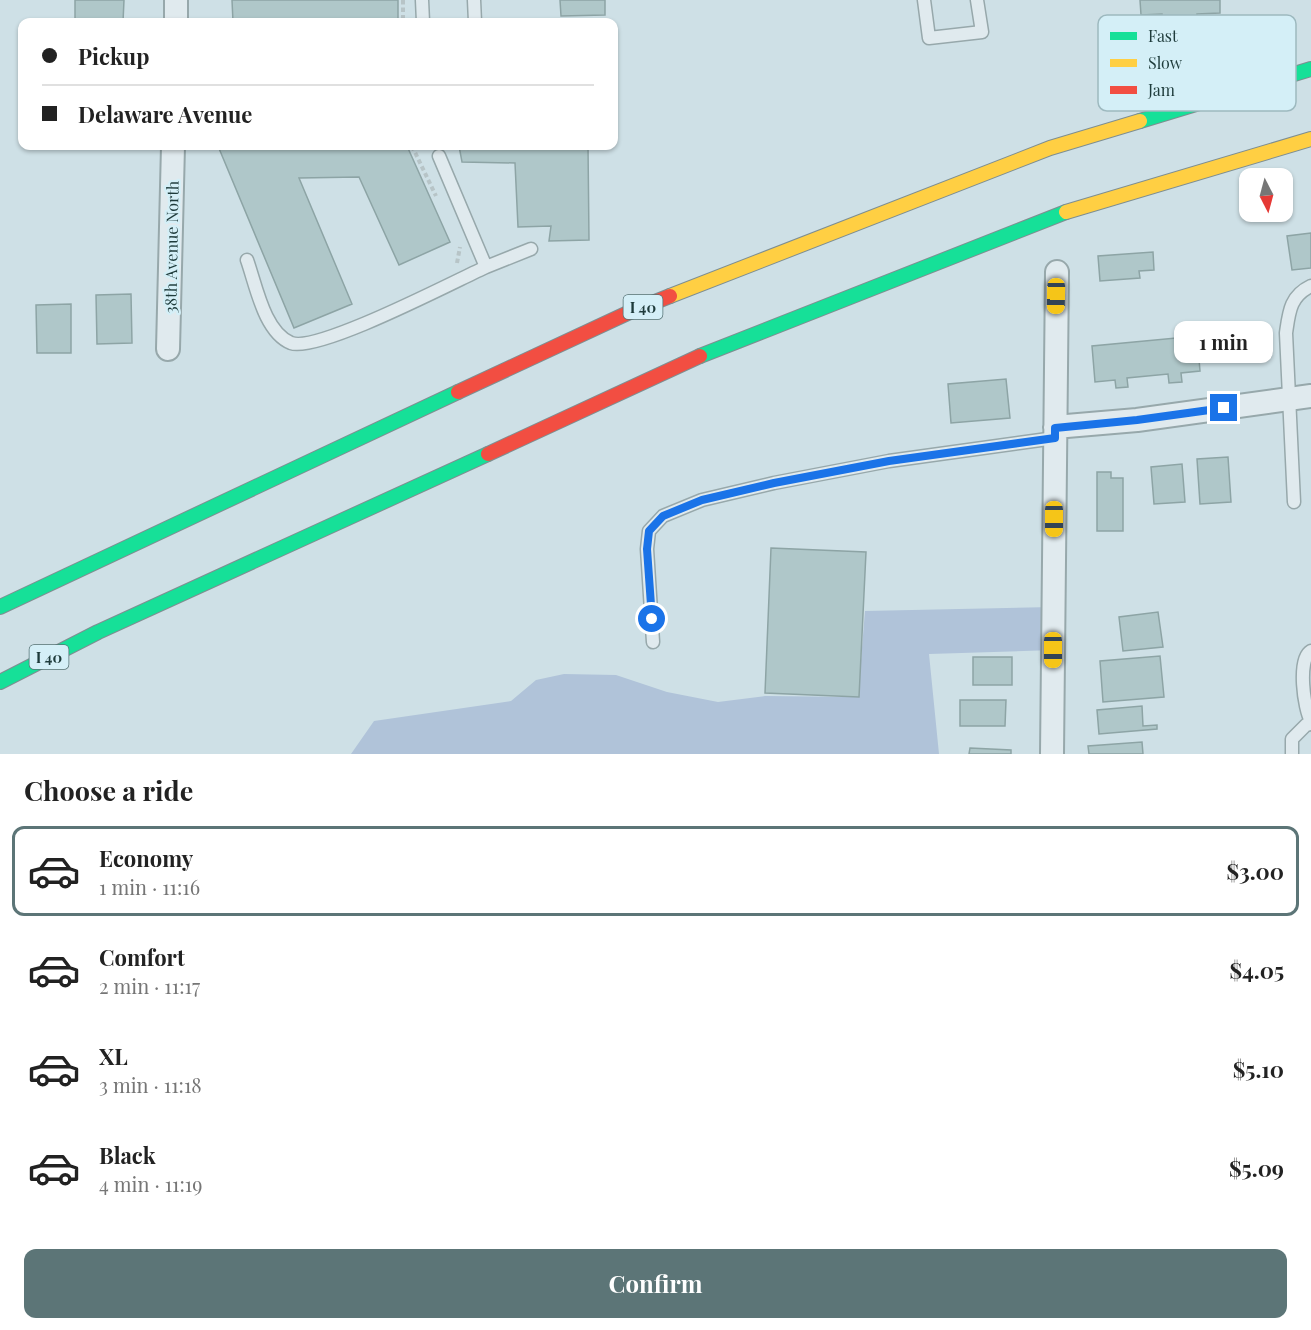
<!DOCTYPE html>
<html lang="en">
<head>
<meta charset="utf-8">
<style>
	body { margin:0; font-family:"Playfair Display",serif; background:#f2f2f2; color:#222; height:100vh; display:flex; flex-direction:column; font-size:22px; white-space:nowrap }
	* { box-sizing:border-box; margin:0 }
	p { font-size:20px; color:#767676 }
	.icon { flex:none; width:33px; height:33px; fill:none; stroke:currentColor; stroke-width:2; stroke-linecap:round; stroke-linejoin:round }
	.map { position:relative; height:754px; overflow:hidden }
	.panel { display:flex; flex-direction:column; background:#fff; flex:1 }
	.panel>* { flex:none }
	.banner { position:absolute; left:18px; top:18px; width:600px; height:132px; border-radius:12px; box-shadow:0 2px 4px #0004; display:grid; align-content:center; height:132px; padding:0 24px; background:#fff }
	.needle { width:39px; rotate:174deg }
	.buttons { position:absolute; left:1239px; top:168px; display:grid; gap:12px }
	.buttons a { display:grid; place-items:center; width:54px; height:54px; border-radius:12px; background:#fff; box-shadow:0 2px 4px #0004; font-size:30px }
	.end { position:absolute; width:27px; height:27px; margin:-14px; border:8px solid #1a73e8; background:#fff; box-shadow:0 0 0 3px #fff }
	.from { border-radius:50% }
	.bubble { position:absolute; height:42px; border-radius:12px; background:#fff; box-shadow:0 2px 4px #0004; font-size:20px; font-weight:700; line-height:42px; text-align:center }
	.car { position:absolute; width:18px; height:36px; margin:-18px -9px; border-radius:8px; box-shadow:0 0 4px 2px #0007; background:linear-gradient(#f5c518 24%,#345 0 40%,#f5c518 0 76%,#345 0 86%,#f5c518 0) }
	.banner b { display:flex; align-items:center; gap:21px; height:57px; font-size:22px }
	.banner b+b { border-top:2px solid #e0e0e0 }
	.banner i { width:15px; height:15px; background:#222 }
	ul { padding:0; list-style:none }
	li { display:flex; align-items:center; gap:18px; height:90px; margin:0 12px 9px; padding:0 12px; border:3px solid transparent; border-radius:12px }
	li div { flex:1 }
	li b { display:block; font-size:22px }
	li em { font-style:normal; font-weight:700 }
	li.selected { border-color:#5c7577 }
	li>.icon { width:54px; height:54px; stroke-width:1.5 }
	h2 { padding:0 24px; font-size:27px; line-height:72px }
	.primary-button { display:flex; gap:12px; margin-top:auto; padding:12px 24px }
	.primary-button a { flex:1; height:69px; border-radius:12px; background:#5c7577; color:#fff; font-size:24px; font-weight:700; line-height:69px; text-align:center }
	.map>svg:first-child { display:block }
	.green { fill:#b0c3d9 }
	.building { fill:#afc7c9; stroke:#8da4a5; stroke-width:1.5 }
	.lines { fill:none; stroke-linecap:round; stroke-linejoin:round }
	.lane-casing { stroke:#97a8ab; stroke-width:15 }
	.street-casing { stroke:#97a8ab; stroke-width:26 }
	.fast-casing { stroke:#7e8e91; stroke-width:16 }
	.slow-casing { stroke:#7e8e91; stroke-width:16 }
	.jam-casing { stroke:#7e8e91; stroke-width:16 }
	.path { stroke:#b7c4c7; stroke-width:4; stroke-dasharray:4.5 3; stroke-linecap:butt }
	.lane { stroke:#e0eaee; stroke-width:12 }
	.street { stroke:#e0eaee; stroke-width:22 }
	.fast { stroke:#16e098; stroke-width:14 }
	.slow { stroke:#ffcf43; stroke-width:14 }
	.jam { stroke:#f24e42; stroke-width:14 }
	.route { stroke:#1a73e8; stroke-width:8 }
	.labels { text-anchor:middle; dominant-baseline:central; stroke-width:4.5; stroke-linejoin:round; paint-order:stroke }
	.shield { fill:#d4eff7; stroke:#557173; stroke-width:1.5 }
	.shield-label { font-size:15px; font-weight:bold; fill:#1e3b3b }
	.street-label { font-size:16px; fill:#1e3b3b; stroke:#d4eff7 }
	.key { fill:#d4eff7; stroke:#9db9bf; stroke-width:1.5 }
	.key-label { font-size:16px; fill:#1e3b3b }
</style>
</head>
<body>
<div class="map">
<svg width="1311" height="754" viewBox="0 0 1311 754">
	<rect width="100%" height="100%" fill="#cee0e6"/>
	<!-- green -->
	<path class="green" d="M1053 607V650L929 654 939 754H351L374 721 511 701 536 680 564 674 616 675 667 692 718 702 765 696 858 697 865 611Z"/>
	<!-- building -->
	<path class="building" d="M75 0H124L123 22H75Z
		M232 0H398V22H233Z
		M560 0H605V15L561 16Z
		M1140 0H1220V13L1197 14V26L1163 27 1162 14 1141 15Z
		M218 146H407L450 242 399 265 359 177 299 178 352 304 294 328Z
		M459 146H588L589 240 549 241 551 226 518 227 515 163 462 162Z
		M1311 233V268L1292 270 1287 236Z
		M1153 252 1154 270 1139 271 1140 278 1100 281 1098 256Z
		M131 294 132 343 97 344 96 295Z
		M71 304V353H37L36 305Z
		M1197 336 1200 371 1181 373 1182 382 1169 383 1168 374 1127 378 1128 387 1116 388 1115 380 1095 382 1092 346Z
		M1006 379 1010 418 951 423 948 384Z
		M1228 457 1231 502 1200 504 1197 459Z
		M1182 464 1185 502 1154 504 1151 467Z
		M1097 472H1111V478H1123V531H1097Z
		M771 548 866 552 859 697 765 693Z
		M1158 612 1163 647 1123 651 1119 617Z
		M1160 656 1164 697 1103 702 1100 661Z
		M973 657H1012V685H973Z
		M960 700H1006L1005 726H960Z
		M1142 706 1143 726 1157 725V729L1099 734 1097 710Z
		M1142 742 1143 754H1089L1088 746Z
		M970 748 1011 750V754H969Z"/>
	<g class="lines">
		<defs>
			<path id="lane" d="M422 0 423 22
				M474 0 475 22
				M924 0 929 38 982 32 977 0
				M439 156 486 267 531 249
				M247 260C256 285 264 332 291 343 318 353 455 281 486 267
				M1294 502 1286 333C1289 312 1290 296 1311 286
				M653 642 647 549 649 531 663 516 702 500 774 483 889 461 1055 438
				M1311 651C1297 659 1304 709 1311 721
				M1292 754V739L1306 725 1311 724"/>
			<path id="street" d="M176 22V0
				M168 349 173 146
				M1055 427 1137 420 1311 396
				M1052 754 1057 272"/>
			<path id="fast" d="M1140 121 1311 69
				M700 356 1066 212
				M0 607 458 392
				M0 682 98 632 488 454"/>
			<path id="slow" d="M1066 212 1311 139
				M670 296 1050 148 1140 121"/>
			<path id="jam" d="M458 392 630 312 670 296
				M488 454 700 356"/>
		</defs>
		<!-- lane casing -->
		<use href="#lane" class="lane-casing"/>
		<!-- street casing -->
		<use href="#street" class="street-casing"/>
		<!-- fast casing -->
		<use href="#fast" class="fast-casing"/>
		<!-- slow casing -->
		<use href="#slow" class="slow-casing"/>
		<!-- jam casing -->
		<use href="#jam" class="jam-casing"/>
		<!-- path -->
		<path class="path" d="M403 0V22
			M412 146 436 196
			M457 263 460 247"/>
		<!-- lane -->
		<use href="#lane" class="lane"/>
		<!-- street -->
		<use href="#street" class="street"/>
		<!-- fast -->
		<use href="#fast" class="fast"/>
		<!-- slow -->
		<use href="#slow" class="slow"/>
		<!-- jam -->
		<use href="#jam" class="jam"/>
	</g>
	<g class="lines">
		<!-- route -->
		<path class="route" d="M652 619 647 549 649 531 663 516 702 500 774 483 889 461 1055 438V428L1137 420 1224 408"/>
	</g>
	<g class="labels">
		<!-- shield labels -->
		<g class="shield">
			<rect x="623.5" y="295" width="39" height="24" rx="4.5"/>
			<rect x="29.5" y="645" width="39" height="24" rx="4.5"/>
		</g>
		<g class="shield-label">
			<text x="643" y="307">I 40</text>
			<text x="49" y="657">I 40</text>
		</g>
		<!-- street labels -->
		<g class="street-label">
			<text transform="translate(171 247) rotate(-89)">38th Avenue North</text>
		</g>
	</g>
	<!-- legend -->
	<rect x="1098" y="15" width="198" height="96" rx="9" class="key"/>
	<rect x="1110" y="32" width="27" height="8" fill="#16e098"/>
	<rect x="1110" y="59" width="27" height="8" fill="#ffcf43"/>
	<rect x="1110" y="86" width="27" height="8" fill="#f24e42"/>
	<g class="key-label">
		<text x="1148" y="42">Fast</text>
		<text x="1148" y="69">Slow</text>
		<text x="1148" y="96">Jam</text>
	</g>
</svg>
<div class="buttons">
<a><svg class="needle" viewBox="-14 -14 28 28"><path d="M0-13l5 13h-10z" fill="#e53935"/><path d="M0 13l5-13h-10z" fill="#767676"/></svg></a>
</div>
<i class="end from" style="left:652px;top:619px"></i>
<i class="end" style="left:1224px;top:408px"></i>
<div class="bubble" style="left:1174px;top:321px;width:99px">1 min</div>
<i class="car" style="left:1056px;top:296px;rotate:181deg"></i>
<i class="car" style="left:1054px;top:519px;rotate:180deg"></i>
<i class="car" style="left:1053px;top:650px;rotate:180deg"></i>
<div class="banner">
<b><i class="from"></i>Pickup</b>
<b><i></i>Delaware Avenue</b>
</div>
</div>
<section class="panel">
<h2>Choose a ride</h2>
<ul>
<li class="selected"><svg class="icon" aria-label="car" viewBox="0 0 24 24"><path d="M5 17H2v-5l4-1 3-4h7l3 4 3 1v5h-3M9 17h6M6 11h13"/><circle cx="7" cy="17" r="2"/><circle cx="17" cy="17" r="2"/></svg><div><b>Economy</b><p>1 min · 11:16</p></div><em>$3.00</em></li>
<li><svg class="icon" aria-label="car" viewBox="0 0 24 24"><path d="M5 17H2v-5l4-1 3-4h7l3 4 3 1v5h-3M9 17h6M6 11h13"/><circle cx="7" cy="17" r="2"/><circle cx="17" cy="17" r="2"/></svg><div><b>Comfort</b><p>2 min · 11:17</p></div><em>$4.05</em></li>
<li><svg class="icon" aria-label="car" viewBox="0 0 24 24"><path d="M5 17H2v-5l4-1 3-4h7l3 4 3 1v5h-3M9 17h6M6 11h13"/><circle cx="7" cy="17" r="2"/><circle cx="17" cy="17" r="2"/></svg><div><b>XL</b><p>3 min · 11:18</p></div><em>$5.10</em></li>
<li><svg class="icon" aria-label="car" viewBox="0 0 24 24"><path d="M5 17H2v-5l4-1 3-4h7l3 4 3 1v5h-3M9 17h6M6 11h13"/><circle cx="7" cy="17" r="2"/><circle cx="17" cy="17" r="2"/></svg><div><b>Black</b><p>4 min · 11:19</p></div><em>$5.09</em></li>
</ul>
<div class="primary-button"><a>Confirm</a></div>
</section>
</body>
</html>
